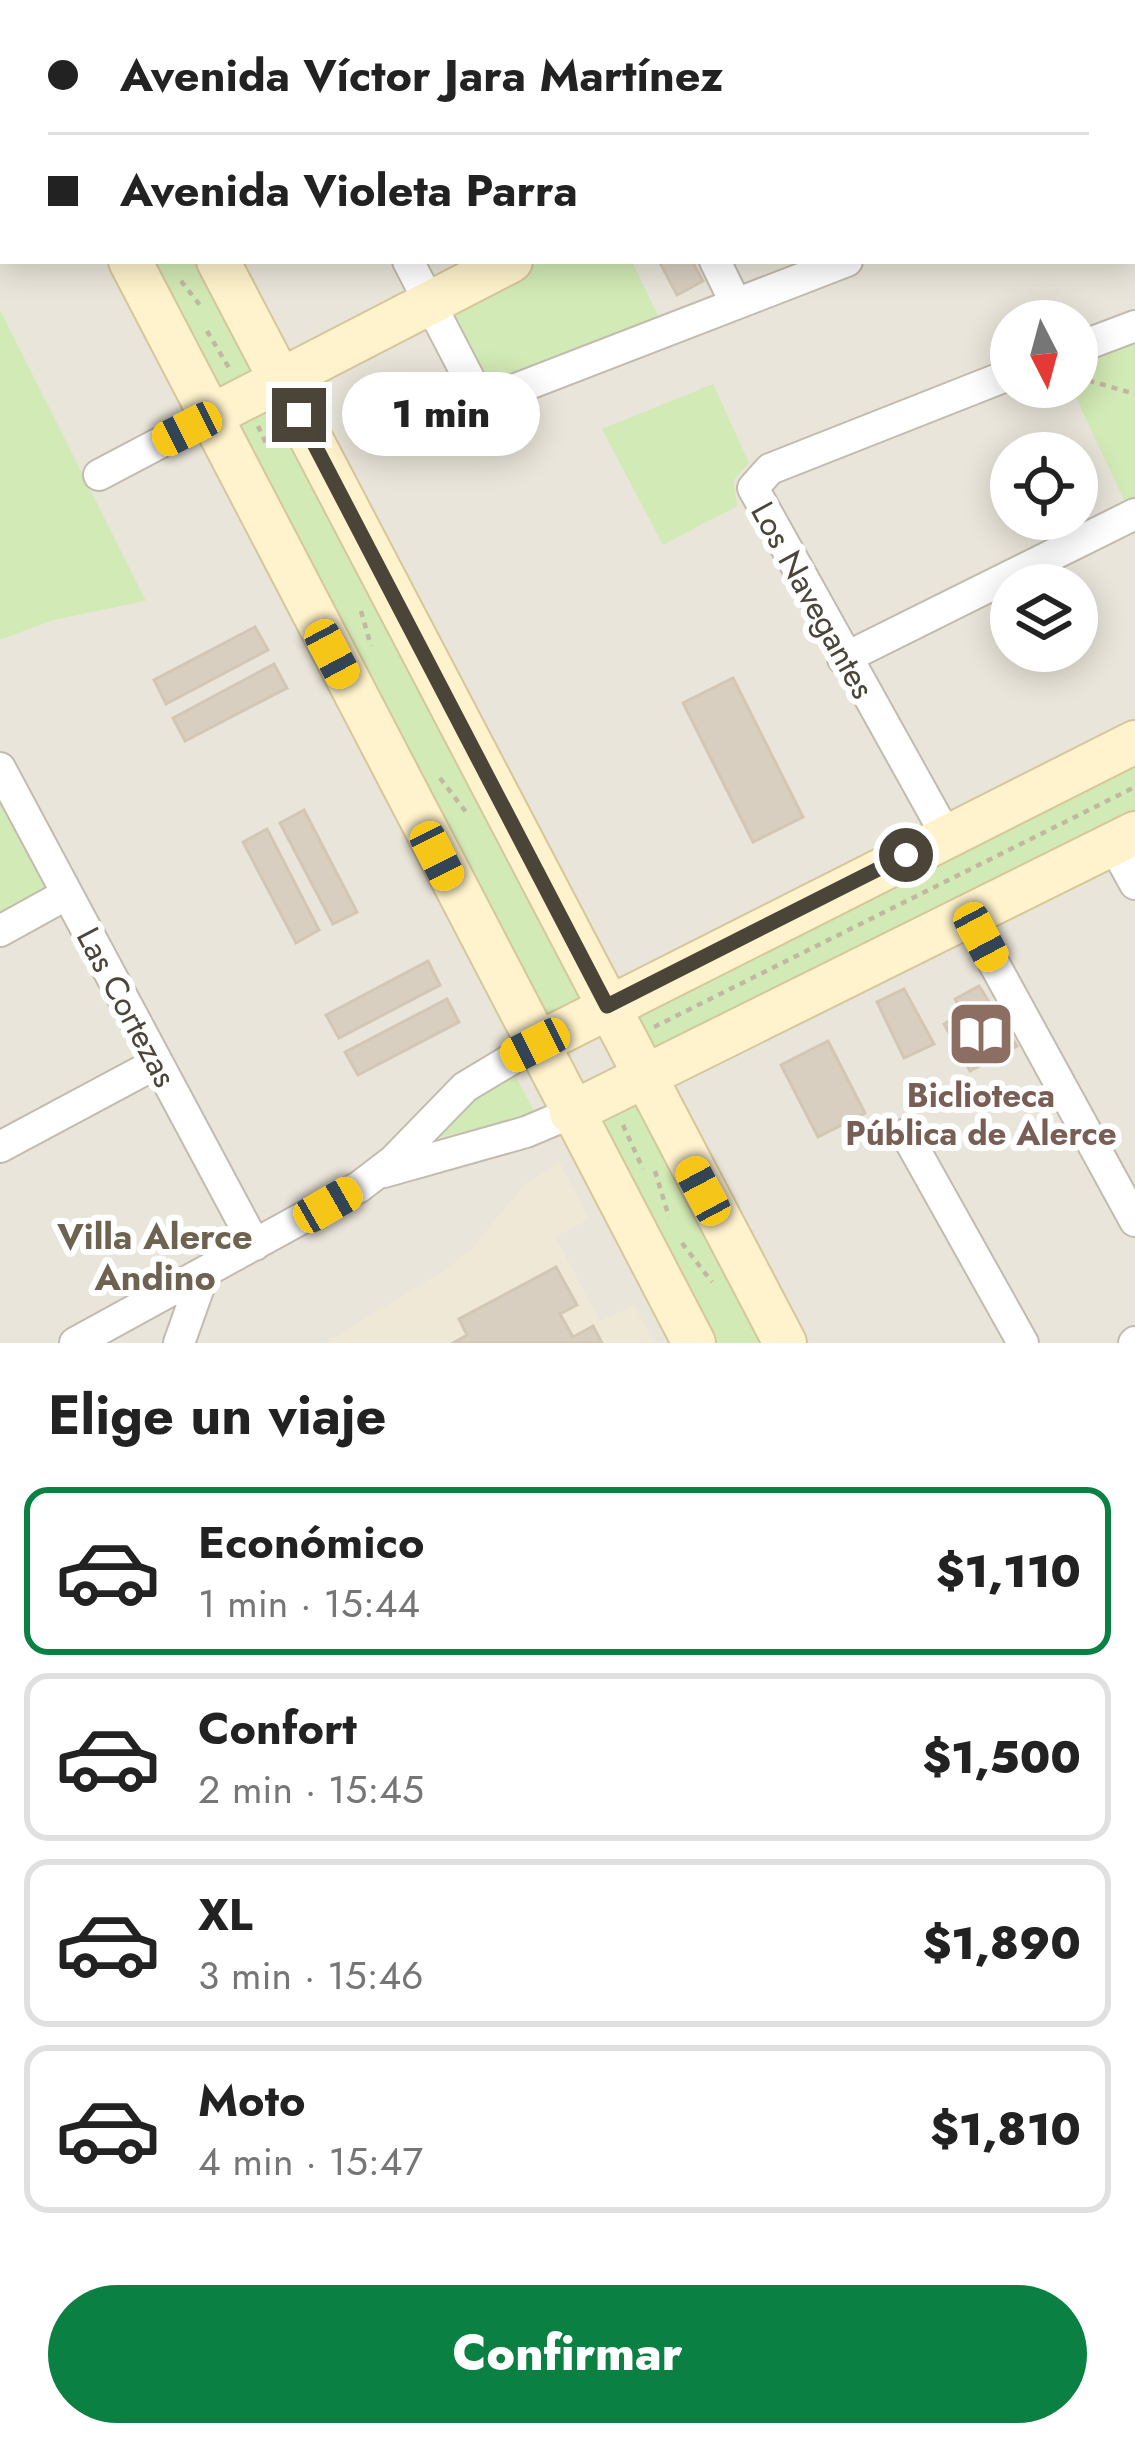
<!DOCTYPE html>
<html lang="es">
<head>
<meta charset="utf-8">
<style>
	body { margin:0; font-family:Jost,sans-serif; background:#f6f6f6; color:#222; height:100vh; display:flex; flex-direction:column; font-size:45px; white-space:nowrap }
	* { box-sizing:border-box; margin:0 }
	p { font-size:39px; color:#767676 }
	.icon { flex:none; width:66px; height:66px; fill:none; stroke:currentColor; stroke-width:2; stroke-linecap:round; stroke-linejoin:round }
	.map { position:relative; height:1343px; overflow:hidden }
	.details { display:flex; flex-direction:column; background:#fff; flex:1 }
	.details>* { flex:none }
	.banner { position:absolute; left:0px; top:0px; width:1137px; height:264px; box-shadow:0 6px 30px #0003; display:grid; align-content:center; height:264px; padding:0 48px; background:#fff }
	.needle { width:78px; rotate:174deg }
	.fabs { position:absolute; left:990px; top:300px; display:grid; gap:24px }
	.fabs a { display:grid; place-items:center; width:108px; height:108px; border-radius:50%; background:#fff; box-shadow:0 6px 30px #0003; font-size:60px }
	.end { position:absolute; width:54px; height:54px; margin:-27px; border:15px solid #4b4439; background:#fff; box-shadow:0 0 0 6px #fff }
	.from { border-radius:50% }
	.bubble { position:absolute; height:84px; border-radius:42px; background:#fff; box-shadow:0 6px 30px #0003; font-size:39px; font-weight:800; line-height:84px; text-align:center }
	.car { position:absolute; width:36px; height:72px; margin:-36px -18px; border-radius:15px; box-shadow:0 0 9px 3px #0007; background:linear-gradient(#f5c518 24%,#345 0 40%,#f5c518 0 76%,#345 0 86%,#f5c518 0) }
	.banner b { display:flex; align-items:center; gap:42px; height:114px; font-size:45px }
	.banner b+b { border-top:3px solid #e0e0e0 }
	.banner i { width:30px; height:30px; background:#222 }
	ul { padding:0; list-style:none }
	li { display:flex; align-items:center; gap:36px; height:168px; margin:0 24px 18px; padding:0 24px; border:6px solid #e0e0e0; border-radius:24px }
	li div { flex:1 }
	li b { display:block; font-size:45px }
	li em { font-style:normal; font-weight:800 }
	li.active { border-color:#0b8043 }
	li>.icon { width:108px; height:108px; stroke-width:1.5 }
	h2 { padding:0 48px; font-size:54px; line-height:144px }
	.primary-button { display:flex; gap:24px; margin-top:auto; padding:24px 48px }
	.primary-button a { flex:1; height:138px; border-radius:72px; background:#0b8043; color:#fff; font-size:48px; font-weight:800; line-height:138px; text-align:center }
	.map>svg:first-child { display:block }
	.residential { fill:#eae5da; fill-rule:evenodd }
	.education { fill:#efe8d6 }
	.green { fill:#d2eab5 }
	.building { fill:#d8cfc1; stroke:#d3c7b4; stroke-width:3 }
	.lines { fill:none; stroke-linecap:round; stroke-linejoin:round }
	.street-casing { stroke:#c2bbae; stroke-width:34 }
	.secondary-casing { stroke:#d6c79b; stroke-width:46 }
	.path { stroke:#c4b79f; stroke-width:4.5; stroke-dasharray:6 6; stroke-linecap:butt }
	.street { stroke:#fff; stroke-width:30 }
	.secondary { stroke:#fff3cd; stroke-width:42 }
	.route { stroke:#4b4439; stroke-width:15 }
	.labels { text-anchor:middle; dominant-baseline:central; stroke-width:12; stroke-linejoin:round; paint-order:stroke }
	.street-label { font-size:33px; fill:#4b4439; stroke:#fff }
	.education-label { font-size:33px; font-weight:bold; fill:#785e54; stroke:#fff }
	.neighbourhood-label { font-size:36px; font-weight:bold; fill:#6e6250; stroke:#fff }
</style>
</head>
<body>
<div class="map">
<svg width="1135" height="1343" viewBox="0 0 1135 1343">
	<rect width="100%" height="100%" fill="#f6f3ec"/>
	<!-- residential -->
	<path class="residential" d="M0 0H1135V1343H0V640L54 620 145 601 0 309ZM3 3H1134V261H3ZM1011 321H1077V387H1011ZM1011 453H1077V519H1011ZM1011 585H1077V651H1011Z"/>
	<!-- education -->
	<path class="education" d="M560 1163 589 1219 555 1237 600 1321 634 1305 654 1343H325L448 1268 472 1248 526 1183Z"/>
	<!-- green -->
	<path class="green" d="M139 261H202L260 372 215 397Z
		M543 261H632L662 324 491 392 443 313Z
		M0 309 146 601 54 620 0 640Z
		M1135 343V505L1128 509 1071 387H1077V368Z
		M713 384 749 463 734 480 737 506 663 545 602 429Z
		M270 402 584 998 546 1020 231 421Z
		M1135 759V817L653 1059 627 1012Z
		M0 798 51 891 0 921Z
		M513 1072 536 1114 433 1139 459 1108Z
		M635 1097 770 1343H710L593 1120Z"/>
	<!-- building -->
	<path class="building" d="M659 261H692L703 281 677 295Z
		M255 627 268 650 166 704 154 680Z
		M274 664 287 688 185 741 173 718Z
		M733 678 803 817 753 842 683 703Z
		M304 810 357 912 333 924 280 823Z
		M267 829 319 930 296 943 243 842Z
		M428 961 440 985 339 1038 326 1015Z
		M979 986 1017 1046 970 1071 944 1024 957 1017 965 1032 971 1028 955 999Z
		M904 989 934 1044 904 1058 877 1002Z
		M447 999 459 1022 358 1075 345 1052Z
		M828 1041 865 1113 818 1137 781 1065Z
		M556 1267 577 1305 560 1314 573 1337 593 1326 602 1343H453L467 1335 459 1319Z"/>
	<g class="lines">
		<defs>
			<path id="street" d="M271 0 273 3
				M422 0 424 3
				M581 0 582 3
				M735 0 736 3
				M884 0 886 3
				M1046 0 1047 3
				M1134 148H1135
				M408 261 477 394 490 399 847 261
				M715 261 736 304
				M1077 348 1135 326
				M99 475 209 417
				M843 659 1135 514
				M0 768 255 1245
				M946 835 753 488 770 469 1011 374
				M1113 844 1135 884
				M968 916 1135 1221
				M0 931 67 894
				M906 1134 1023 1343
				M0 1147 157 1063
				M384 1172 526 1132 571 1113
				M75 1343 359 1187 393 1161 465 1087 535 1045
				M179 1343 204 1273
				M1134 1343 1135 1342"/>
			<path id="secondary" d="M81 0 83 3
				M1008 3 1013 0
				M0 14 3 19
				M130 261 694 1343
				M218 261 785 1343
				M209 417 511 261
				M535 1045 1135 742
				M571 1113 1135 833"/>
		</defs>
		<!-- street casing -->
		<use href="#street" class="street-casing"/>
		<!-- secondary casing -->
		<use href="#secondary" class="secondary-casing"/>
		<!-- path -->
		<path class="path" d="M181 281 203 309
			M207 331 229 368
			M1077 377 1135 394
			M258 426 268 448
			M361 611 371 646
			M440 778 469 816
			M654 1027 1135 787
			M623 1125 643 1169
			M655 1171 669 1217
			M682 1243 712 1282"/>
		<!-- street -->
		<use href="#street" class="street"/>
		<!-- secondary -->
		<use href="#secondary" class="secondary"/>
	</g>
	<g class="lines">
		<!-- route -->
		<path class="route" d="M299 415 607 1006 906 855"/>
	</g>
	<!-- icons -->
	<defs>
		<symbol id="library-square" viewBox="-11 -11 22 22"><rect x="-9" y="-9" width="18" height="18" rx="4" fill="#8d6e63" stroke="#fff"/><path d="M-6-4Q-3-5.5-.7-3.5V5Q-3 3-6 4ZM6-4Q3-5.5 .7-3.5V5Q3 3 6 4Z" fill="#fff"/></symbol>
	</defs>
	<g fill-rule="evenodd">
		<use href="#library-square" x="943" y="996" width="76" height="76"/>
	</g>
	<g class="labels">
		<!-- street labels -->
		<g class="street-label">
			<text transform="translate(813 600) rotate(61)">Los Navegantes</text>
			<text transform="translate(127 1007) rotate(62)">Las Cortezas</text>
		</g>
		<!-- education labels -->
		<g class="education-label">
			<text x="981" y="1095">Biclioteca<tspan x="981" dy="38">Pública de Alerce</tspan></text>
		</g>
		<!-- neighbourhood labels -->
		<g class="neighbourhood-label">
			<text x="155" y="1236">Villa Alerce<tspan x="155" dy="41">Andino</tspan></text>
		</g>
	</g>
</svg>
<div class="fabs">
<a><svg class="needle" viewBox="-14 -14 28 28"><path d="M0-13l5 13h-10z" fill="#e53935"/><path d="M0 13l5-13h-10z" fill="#767676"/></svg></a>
<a><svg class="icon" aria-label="locate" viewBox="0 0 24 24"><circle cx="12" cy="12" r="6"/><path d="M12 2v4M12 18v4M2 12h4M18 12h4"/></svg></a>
<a><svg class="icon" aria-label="layers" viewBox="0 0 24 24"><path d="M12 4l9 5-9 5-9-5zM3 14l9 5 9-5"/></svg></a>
</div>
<i class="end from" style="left:906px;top:855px"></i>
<i class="end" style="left:299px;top:415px"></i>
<div class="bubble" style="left:342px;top:372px;width:198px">1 min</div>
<i class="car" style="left:187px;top:429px;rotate:243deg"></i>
<i class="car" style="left:332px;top:654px;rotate:152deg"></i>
<i class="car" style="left:437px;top:856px;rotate:153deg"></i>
<i class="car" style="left:981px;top:937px;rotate:152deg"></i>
<i class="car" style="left:535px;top:1045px;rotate:243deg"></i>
<i class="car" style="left:703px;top:1191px;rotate:332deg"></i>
<i class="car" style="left:328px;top:1205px;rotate:60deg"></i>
<div class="banner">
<b><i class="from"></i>Avenida Víctor Jara Martínez</b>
<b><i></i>Avenida Violeta Parra</b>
</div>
</div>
<section class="details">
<h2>Elige un viaje</h2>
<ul>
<li class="active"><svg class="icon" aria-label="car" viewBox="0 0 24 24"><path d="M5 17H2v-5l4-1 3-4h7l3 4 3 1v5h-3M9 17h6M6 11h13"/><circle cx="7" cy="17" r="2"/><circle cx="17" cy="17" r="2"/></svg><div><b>Económico</b><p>1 min · 15:44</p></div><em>$1,110</em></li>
<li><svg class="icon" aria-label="car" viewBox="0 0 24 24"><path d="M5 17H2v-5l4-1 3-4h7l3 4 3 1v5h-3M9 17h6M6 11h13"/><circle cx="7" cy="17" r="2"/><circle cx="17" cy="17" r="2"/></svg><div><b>Confort</b><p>2 min · 15:45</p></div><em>$1,500</em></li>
<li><svg class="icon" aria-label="car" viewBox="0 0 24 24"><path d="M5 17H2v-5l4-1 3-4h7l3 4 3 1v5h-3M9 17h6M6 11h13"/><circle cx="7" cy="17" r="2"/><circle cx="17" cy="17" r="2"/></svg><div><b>XL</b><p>3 min · 15:46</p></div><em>$1,890</em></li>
<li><svg class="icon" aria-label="car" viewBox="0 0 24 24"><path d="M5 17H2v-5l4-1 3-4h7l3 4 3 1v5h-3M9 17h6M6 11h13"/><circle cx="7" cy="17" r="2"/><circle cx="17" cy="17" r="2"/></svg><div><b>Moto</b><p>4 min · 15:47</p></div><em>$1,810</em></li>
</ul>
<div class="primary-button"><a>Confirmar</a></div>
</section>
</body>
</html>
